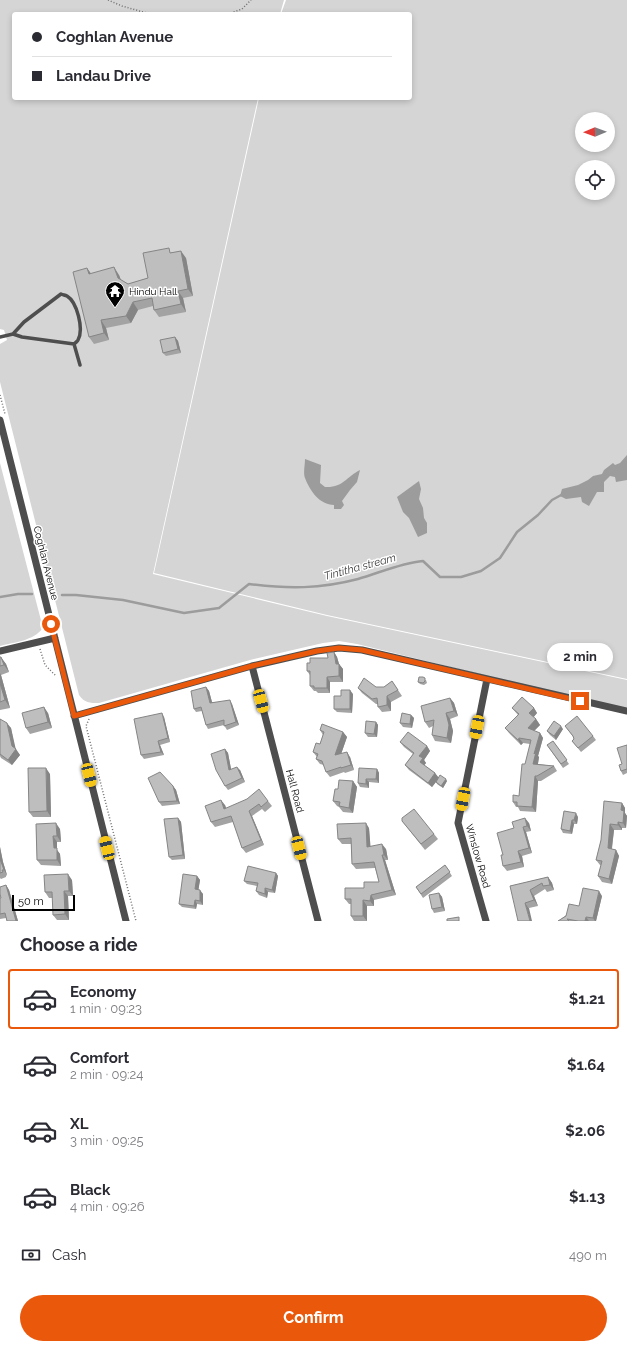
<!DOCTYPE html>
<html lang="en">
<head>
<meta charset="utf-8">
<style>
	body { margin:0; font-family:Raleway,sans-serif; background:#f2f2f3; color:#2b2b33; height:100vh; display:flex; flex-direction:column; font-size:15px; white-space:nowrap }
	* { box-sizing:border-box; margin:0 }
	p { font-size:13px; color:#7c7c81 }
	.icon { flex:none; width:22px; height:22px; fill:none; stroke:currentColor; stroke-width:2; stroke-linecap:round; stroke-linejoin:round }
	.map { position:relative; height:921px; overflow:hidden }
	.details { display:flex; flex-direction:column; background:#fff; flex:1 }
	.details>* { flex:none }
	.guide { position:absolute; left:12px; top:12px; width:400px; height:88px; border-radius:4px; box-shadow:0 2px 6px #0003; display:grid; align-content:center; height:88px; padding:0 20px; background:#fff }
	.needle { width:26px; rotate:269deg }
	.buttons { position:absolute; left:575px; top:112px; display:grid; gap:8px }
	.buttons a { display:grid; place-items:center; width:40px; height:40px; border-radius:50%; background:#fff; box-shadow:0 2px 6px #0003; font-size:20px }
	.scale { position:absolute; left:12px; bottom:10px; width:63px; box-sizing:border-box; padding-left:4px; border:2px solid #000; border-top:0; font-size:11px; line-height:14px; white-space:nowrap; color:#000; -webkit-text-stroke:3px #fff; paint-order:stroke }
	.end { position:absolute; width:18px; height:18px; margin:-9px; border:5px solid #ea580c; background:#fff; box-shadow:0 0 0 2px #fff }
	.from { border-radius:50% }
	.bubble { position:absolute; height:28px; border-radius:14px; background:#fff; box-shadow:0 2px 6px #0003; font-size:13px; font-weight:700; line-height:28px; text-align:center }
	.car { position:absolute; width:12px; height:24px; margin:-12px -6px; border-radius:5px; box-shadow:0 0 3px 1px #0007; background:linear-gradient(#f5c518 24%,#345 0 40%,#f5c518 0 76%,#345 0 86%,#f5c518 0) }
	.guide b { display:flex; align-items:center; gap:14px; height:38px; font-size:15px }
	.guide b+b { border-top:1px solid #e1e1e2 }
	.guide i { width:10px; height:10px; background:#2b2b33 }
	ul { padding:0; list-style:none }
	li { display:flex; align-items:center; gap:12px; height:60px; margin:0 8px 6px; padding:0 12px; border:2px solid transparent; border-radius:4px }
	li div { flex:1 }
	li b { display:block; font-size:15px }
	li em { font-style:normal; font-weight:700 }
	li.current { border-color:#ea580c }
	li>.icon { width:36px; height:36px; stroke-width:1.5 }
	h2 { padding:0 20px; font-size:18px; line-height:48px }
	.pay { display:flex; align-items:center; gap:10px; height:44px; padding:0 20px; font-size:15px }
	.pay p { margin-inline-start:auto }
	.action { display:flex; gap:8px; margin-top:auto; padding:8px 20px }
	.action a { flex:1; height:46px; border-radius:24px; background:#ea580c; color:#fff; font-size:16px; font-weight:700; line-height:46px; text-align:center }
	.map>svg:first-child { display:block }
	.green { fill:#d5d5d5; fill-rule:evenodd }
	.water { fill:#9c9c9c }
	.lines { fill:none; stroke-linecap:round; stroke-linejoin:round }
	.stream { stroke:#9c9c9c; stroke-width:2.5 }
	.path { stroke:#707070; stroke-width:1.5; stroke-dasharray:1 2; stroke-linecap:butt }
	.lane { stroke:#4e4e4e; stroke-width:3.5 }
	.street { stroke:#4e4e4e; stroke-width:7 }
	.wall { fill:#a3a3a3 }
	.shaded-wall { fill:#858585 }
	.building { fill:#bebebe; stroke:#858585 }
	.route { stroke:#ea580c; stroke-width:5 }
	.labels { text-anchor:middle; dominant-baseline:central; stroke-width:3; stroke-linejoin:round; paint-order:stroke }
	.poi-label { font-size:10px; fill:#000; stroke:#fff; text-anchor:start }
	.street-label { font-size:10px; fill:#000; stroke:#fff }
	.water-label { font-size:11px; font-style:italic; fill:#3d3d3d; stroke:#fff }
</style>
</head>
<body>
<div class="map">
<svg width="627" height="921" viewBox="0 0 627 921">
	<rect width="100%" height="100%" fill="#fff"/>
	<!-- green -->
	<path class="green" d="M0 0H284L280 14H14V98H258L153 574 327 616 627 680V710L357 644 339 641 323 643 250 660 99 703C89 703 85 703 79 695L0 382V344L7 340 4 330 0 329Z
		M286 0H627V679L327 615 154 573 259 98H410V14H281ZM582 119H608V145H582ZM582 167H608V193H582Z
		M0 463 43 628C33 641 15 642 0 646Z"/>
	<!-- water -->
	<path class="water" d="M627 455V480L616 482 615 477 610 476 604 482V492H597L589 506 582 502 581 497 566 499 560 496 562 489 578 485 588 480 593 476 602 474 604 470 613 463 615 465 620 463Z
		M305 459 321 465 320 483 325 487C343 488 346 477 360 470L357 482 350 490 342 501 344 505 341 509H334V505C320 505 310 491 305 478 303 473 305 465 305 459Z
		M419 481 421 489 419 499 423 508 424 518 427 523V533L418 537 409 518 403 512 397 497Z"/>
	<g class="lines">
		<!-- stream -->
		<path class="stream" d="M62 595H76L123 600 184 613 219 608 249 584C288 589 320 589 358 579 379 573 401 563 423 561L440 577H461L481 571 500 558 517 532 538 515 552 500 563 494
			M0 597 18 594H32"/>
		<!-- path -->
		<path class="path" d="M108 0 122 6 150 14
			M228 14 242 9 251 0
			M0 395 5 414
			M40 649 45 665 56 676
			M89 719 86 726 136 921"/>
		<!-- lane -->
		<path class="lane" d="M0 337 13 334 22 337 74 344C75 343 78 341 78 340 84 329 77 302 67 296 65 295 63 295 61 294L24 322 13 334
			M74 344 80 365"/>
		<!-- street -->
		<path class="street" d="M0 420 126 921
			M0 651 55 638
			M252 666 318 921
			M74 716 252 666 317 651 339 648 362 650 627 711
			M486 921 458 823 487 679"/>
	</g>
	<!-- wall -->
	<path class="wall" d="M172 252 186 258 193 296 183 298 186 312 159 317 154 310 153 306 138 310 131 323 106 328 109 340 94 344 89 337 87 268 91 274 119 275 121 280 128 284 148 278Z
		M175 337 178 341 181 353 166 356 163 353Z
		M334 652 337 657 339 664 343 669V682H330V693H318L316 691H314L310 686V675L307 671 310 663 328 658Z
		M0 657 6 664 9 672 1 675 10 708 0 710Z
		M426 680 427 683 424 685 420 684 418 682Z
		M392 681 402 696 391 702V711L382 712 378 707V704H376L362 693 358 688 384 687Z
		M206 687 209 691 212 702 232 704 239 725 227 730 224 725 208 729 206 725 202 711 196 712 194 709Z
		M353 694 352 713 337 712 334 709Z
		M450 698 454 703 458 716 450 719 453 731 451 743 435 741 432 735 433 726 429 728 425 722Z
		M512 708H534L537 713 533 717 536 719 540 725 534 731 540 733 543 738 538 756 539 757 538 764 554 766 557 771 541 781H538L536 812 520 811 518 807H516L513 802 519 796 530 744 523 743 521 745 509 733 505 728 518 715Z
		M48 713 52 728 30 734 26 728Z
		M411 715 414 718 412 728 403 727 400 723Z
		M164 717 170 742 160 745 164 755 144 759 141 755Z
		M0 719 11 728 15 749 20 755 12 765 1 758 0 756Z
		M376 722 378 725 377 737H368L365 733Z
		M565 726 593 736 596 740 581 752 572 741 574 738Z
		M563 729 556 740 550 735 547 731Z
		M320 730 343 732 347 737 341 754 350 757 354 770 345 773 344 772 330 777 326 772 324 765 320 764 316 759 317 757 313 752 320 744 323 735Z
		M553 741 569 764 563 768 547 745Z
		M400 742 427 746 430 751 424 760 426 763 424 765 435 773 438 778 447 781 443 788 437 784 436 782 432 787 409 770 405 765 413 754 404 747Z
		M627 745V773L623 775 621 771Z
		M225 749 228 753 231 769 240 770 245 782 228 790 225 786Z
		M377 769 379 773V783L369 782V788L360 787 358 783Z
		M50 774 51 817H33L29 812Z
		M353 781 357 787 353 813 343 812 339 807 337 806 333 801 338 789Z
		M173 786 176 790 180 804 162 806 159 802Z
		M268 801 272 806 265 812 262 809 252 816 264 845 246 853 242 848 233 822 215 827 211 822 225 805 226 808Z
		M622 803 625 808V813L627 816 626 828H622V830H614L612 849 616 850 619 856 612 884 602 882 598 876 601 865H600L596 860 601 840Z
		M564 811 578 817 577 824H574L572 834 563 833 561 829Z
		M178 818 181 822 185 859 172 860 169 857Z
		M402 821 434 834 438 839 425 850Z
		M529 823 531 831 526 832 532 853 522 856 524 867 507 871 503 866 514 828Z
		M36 824 60 829 61 842H57V850L60 854 61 866 41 865 37 860Z
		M369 828 370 846 386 849 388 860H385L396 895 374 900V906H367V921H354L351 916V904H349L345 899 364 888 379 882 375 868 356 869 352 864 351 844H342L338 839Z
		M0 847 3 862 7 875 6 876V877L1 879 0 878Z
		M445 865 452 876 423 898 416 887Z
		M276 873 278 876 275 893 268 892 267 898 259 895 256 891 257 886 247 884 244 881Z
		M197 876 200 880 198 890 203 894V905L197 904 196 909 182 907 179 904Z
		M548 877 552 883 554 890 547 892 545 889 534 896 538 906 529 908 510 886Z
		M72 880 73 896H68L69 920H57L53 915V898H49L45 892Z
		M6 885 9 890 18 921H7L6 918 0 919V898H1Z
		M439 893 442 897 445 911 434 913 432 909Z
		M602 896 596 921H558L579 906Z"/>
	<!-- shaded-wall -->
	<path class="shaded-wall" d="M181 251 186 258 193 296 188 289Z
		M114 267 119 275 123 286 118 278Z
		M87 268 92 275 89 274Z
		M178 291 183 298 186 312 181 304Z
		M133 302 138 310 131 323 126 316Z
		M101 320 106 328 109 340 104 333Z
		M175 337 178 341 181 353 178 349Z
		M334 652 337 657 339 664 343 669V682L339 676Z
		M1 657 6 664 9 672 4 665Z
		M0 673 1 675 10 708 5 700 0 683Z
		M327 677 330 682V693L327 688Z
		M206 687 209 691 213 706 210 703Z
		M350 690 353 694 352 713 350 709Z
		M387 696 391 702V711L387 705Z
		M450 698 454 703 458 716 454 711Z
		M230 700 232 704 239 725 236 722Z
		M44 707 48 713 52 728 48 722Z
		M534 708 537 713 533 718 529 713Z
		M162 713 164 717 170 742 168 738Z
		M446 713 450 719 453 731 451 743 447 738Z
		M411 715 414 718 412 728 410 724Z
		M536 719 540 725 532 733 528 728Z
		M376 722 378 725 377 737 374 734Z
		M7 723 11 728 16 750V749L20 755 12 765 8 760 12 746Z
		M561 726 563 729 556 740 554 736Z
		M343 732 347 737 339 760 335 755Z
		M540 733 543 738 538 756 539 757 537 769 533 764 534 754Z
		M519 738 523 743 521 745 518 740Z
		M158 741 160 745 164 755 161 752Z
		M427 746 430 751 424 760 426 763 423 767 420 762 419 756Z
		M225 749 228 753 232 774 229 770Z
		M347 752 350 757 354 770 351 765Z
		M237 767 240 770 245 782 242 778Z
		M46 768 50 774 51 817 47 811Z
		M377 769 379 773V783L376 779Z
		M435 773 439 778 432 787 428 783Z
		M535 776 538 781 536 812 532 807Z
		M366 779 369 782V788L366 784Z
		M446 779 447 781 443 788 441 786Z
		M353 781 357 787 353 813 349 808Z
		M173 786 176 790 180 804 177 801Z
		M221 800 225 805 228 814 224 809Z
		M622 803 625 808V813L627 816 626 828 623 823 621 810Z
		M249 811 252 816 264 845 261 840Z
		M576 813 578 817 577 824 574 820Z
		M178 818 181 822 185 859 183 855Z
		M525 818 529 823 531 831 527 826Z
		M572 820 574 824 572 834 570 831Z
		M618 822 622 828V830L618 825Z
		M56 823 60 829 61 842 57 836Z
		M366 823 369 828 371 852 367 847Z
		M610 824 614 830 611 854 608 848Z
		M523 827 526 832 532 853 529 848Z
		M53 836 57 842V850L60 854 61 866 57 860 54 848Z
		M382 844 386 849 388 860 384 855Z
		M0 847 3 862 7 875 4 870 0 859Z
		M616 850 619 856 612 884 609 879Z
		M518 851 522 856 524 867 521 862Z
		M382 855 385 860 396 895 392 890Z
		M276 873 278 876 275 893 272 890Z
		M68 874 72 880 73 896 69 891Z
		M197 876 200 880 198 893 195 889Z
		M548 877 552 883 554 890 550 885Z
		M6 885 9 890 18 921H16Z
		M265 888 268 892 267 898 265 894Z
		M200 890 203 894V905L200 901Z
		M530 890 534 896 538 906 534 900Z
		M64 891 68 896 69 920 65 914Z
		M599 891 602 896 596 921H595L593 918Z
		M439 893 442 897 445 911 442 907Z
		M371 895 374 900V906L370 901Z
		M195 900 197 904 196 909 194 906Z
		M363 900 367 906V921L363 916Z
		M525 903 529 908 532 921H530Z
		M586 917 589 921H585Z"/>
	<!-- building -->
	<path class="building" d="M169 248 170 253 181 251 188 289 178 291 181 304 154 310 152 298 133 302 126 316 101 320 104 333 89 337 73 272 87 268 89 274 114 267 118 278 128 284 148 278 143 253Z
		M175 337 178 349 163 353 160 340Z
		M334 652 336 664H339V676L327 677V688H314V686H310V671H307V663H310V658H328L327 653Z
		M0 657H1L4 665 0 666Z
		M419 677H423L425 678V681L423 683 418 682Z
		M364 678 376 687H384L392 681 398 690 387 696V705L378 707 377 698 372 699 358 688Z
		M0 683 5 700 0 702Z
		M206 687 210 703 230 700 236 722 224 726V720L206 725 201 707 194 709 191 691Z
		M341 690H350V709H334V696H341Z
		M522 697 534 708 529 713 536 719 528 728 540 733 534 754 536 752 533 764 554 766 537 776H535L532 807 517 806V802H513V795L519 796 522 764H525L531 740 519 738 518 740 505 728 519 714 512 708Z
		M450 698 454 711 446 713 449 725 447 738 432 735 434 720 425 722 421 706Z
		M44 707 48 722 26 728 22 713Z
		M162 713 168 738 158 741 161 752 141 755 134 719Z
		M402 713 411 715 410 724 400 723Z
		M577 716 593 736 578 748 572 741 574 739 573 736 565 726Z
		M0 719 7 723 12 746 16 749 8 760 0 754Z
		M366 721 376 722 374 734 365 733Z
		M554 721 561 726 554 736 547 731Z
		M322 724 343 732 335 755 347 752 351 765 341 768V767L326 772 322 761 316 759 318 754 313 752 316 743 320 744 324 732 320 730Z
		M408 732 427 746 419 756 423 758 420 762 435 773 428 783 405 765 414 753 400 742Z
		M553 741 567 760 561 764 547 745Z
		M627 745V769L621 771 619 765 622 764 617 748Z
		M225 749 229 770 237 767 242 778 225 786 216 770 211 754Z
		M28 768H46L47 811 29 812Z
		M359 768 377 769 376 779H366V784L358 783Z
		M160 772 173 786 177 801 159 802 148 778Z
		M440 775 446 779 441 786 436 782Z
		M339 780 353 781 349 808 339 806 340 802 333 801 335 789H338Z
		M259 789 268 801 261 807 259 804 249 811 261 840 242 848 231 816 211 822 205 806 221 800 224 809 247 799Z
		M604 801 622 803 621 810 624 811 623 823 618 822V825L610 824 608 848 616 850 609 879 598 876 602 861 596 860 601 840Z
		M414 809 434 834 421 844 402 821V818Z
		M564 811 576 813 574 820H572L570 831 561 829Z
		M178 818 183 855 169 857 164 819Z
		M525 818 527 826 523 827 529 848 518 851 521 862 503 866 501 855H503L497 833 514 828 512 822Z
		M56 823 57 836H53L54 848H57V860H37L36 824Z
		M366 823 367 847 382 844 384 855H382L392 890 371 895 370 901 363 900V916H351V899H345V888H364V882H379L374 862 352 864 351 838 338 839 337 824Z
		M0 859 4 870H2L3 872 0 873Z
		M445 865 450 872 421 894 416 887Z
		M248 866 276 873 272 890 265 888V894L256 891 258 883 244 881Z
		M68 874 69 891H64L65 914 53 915 52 892H45L44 875Z
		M183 874 197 876 195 889 200 890V901L195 900 194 906 179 904Z
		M548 877 550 885 543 886 542 883 530 890 534 900 525 903 530 921H518L510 886Z
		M6 885 16 921H7L5 913 0 914V898H1L0 894V887Z
		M583 888 599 891 593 918 586 917 585 921H578L567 919 569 921H558L566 916 569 904 579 906Z
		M439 893 442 907 432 909 429 895Z
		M459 917V921H447V919Z"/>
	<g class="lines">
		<!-- route -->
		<path class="route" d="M51 624 74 716 252 666 317 651 339 648 362 650 580 701"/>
	</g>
	<!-- icons -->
	<defs>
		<symbol id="temple-pin" viewBox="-11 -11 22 30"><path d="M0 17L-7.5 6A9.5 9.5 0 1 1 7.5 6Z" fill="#000" stroke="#fff"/><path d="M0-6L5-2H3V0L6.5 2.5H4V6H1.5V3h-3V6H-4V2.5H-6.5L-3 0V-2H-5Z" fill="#fff"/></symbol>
	</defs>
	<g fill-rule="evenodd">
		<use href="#temple-pin" x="104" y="280" width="22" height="30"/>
	</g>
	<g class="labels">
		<!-- poi labels -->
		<g class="poi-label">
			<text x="129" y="291">Hindu Hall</text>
		</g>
		<!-- street labels -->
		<g class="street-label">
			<text transform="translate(46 563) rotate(76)">Coghlan Avenue</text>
			<text transform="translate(295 791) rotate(75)">Hall Road</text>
			<text transform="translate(478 856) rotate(74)">Winslow Road</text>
		</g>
		<!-- water labels -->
		<g class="water-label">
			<text transform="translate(360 567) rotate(-15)">Tintitha stream</text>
		</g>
	</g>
</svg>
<div class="buttons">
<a><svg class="needle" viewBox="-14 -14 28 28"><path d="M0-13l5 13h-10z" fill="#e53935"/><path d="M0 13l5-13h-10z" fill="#7c7c81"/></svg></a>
<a><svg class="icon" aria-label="locate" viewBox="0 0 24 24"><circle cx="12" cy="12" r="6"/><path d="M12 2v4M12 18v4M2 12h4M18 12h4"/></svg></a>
</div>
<div class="scale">50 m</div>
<i class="end from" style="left:51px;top:624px"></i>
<i class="end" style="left:580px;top:701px"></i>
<div class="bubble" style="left:547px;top:643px;width:66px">2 min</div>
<i class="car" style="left:261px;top:701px;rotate:165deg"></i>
<i class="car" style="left:477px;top:727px;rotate:191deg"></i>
<i class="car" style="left:89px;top:775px;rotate:166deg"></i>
<i class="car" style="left:463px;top:799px;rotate:191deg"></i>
<i class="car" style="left:107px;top:848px;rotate:346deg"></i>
<i class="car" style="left:299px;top:848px;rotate:166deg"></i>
<div class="guide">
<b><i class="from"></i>Coghlan Avenue</b>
<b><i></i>Landau Drive</b>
</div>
</div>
<section class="details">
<h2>Choose a ride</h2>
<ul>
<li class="current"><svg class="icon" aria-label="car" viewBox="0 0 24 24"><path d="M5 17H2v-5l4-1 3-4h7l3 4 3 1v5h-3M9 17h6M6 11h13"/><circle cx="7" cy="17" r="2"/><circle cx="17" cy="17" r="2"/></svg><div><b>Economy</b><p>1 min · 09:23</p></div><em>$1.21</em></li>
<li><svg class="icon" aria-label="car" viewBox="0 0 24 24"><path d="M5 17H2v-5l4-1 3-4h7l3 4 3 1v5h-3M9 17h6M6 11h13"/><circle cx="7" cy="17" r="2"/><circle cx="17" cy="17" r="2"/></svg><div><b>Comfort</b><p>2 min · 09:24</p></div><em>$1.64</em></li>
<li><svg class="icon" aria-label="car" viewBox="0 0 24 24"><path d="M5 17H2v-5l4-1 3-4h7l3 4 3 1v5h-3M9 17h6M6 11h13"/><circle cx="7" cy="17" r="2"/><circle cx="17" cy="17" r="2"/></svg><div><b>XL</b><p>3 min · 09:25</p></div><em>$2.06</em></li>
<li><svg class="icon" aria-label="car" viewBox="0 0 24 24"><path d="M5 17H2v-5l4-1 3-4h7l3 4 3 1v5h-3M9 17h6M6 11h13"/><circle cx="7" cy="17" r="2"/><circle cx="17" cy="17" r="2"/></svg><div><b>Black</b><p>4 min · 09:26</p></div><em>$1.13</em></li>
</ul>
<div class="pay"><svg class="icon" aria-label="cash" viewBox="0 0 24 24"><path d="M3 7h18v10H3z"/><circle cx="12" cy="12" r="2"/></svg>Cash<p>490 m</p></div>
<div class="action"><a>Confirm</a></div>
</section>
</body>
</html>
